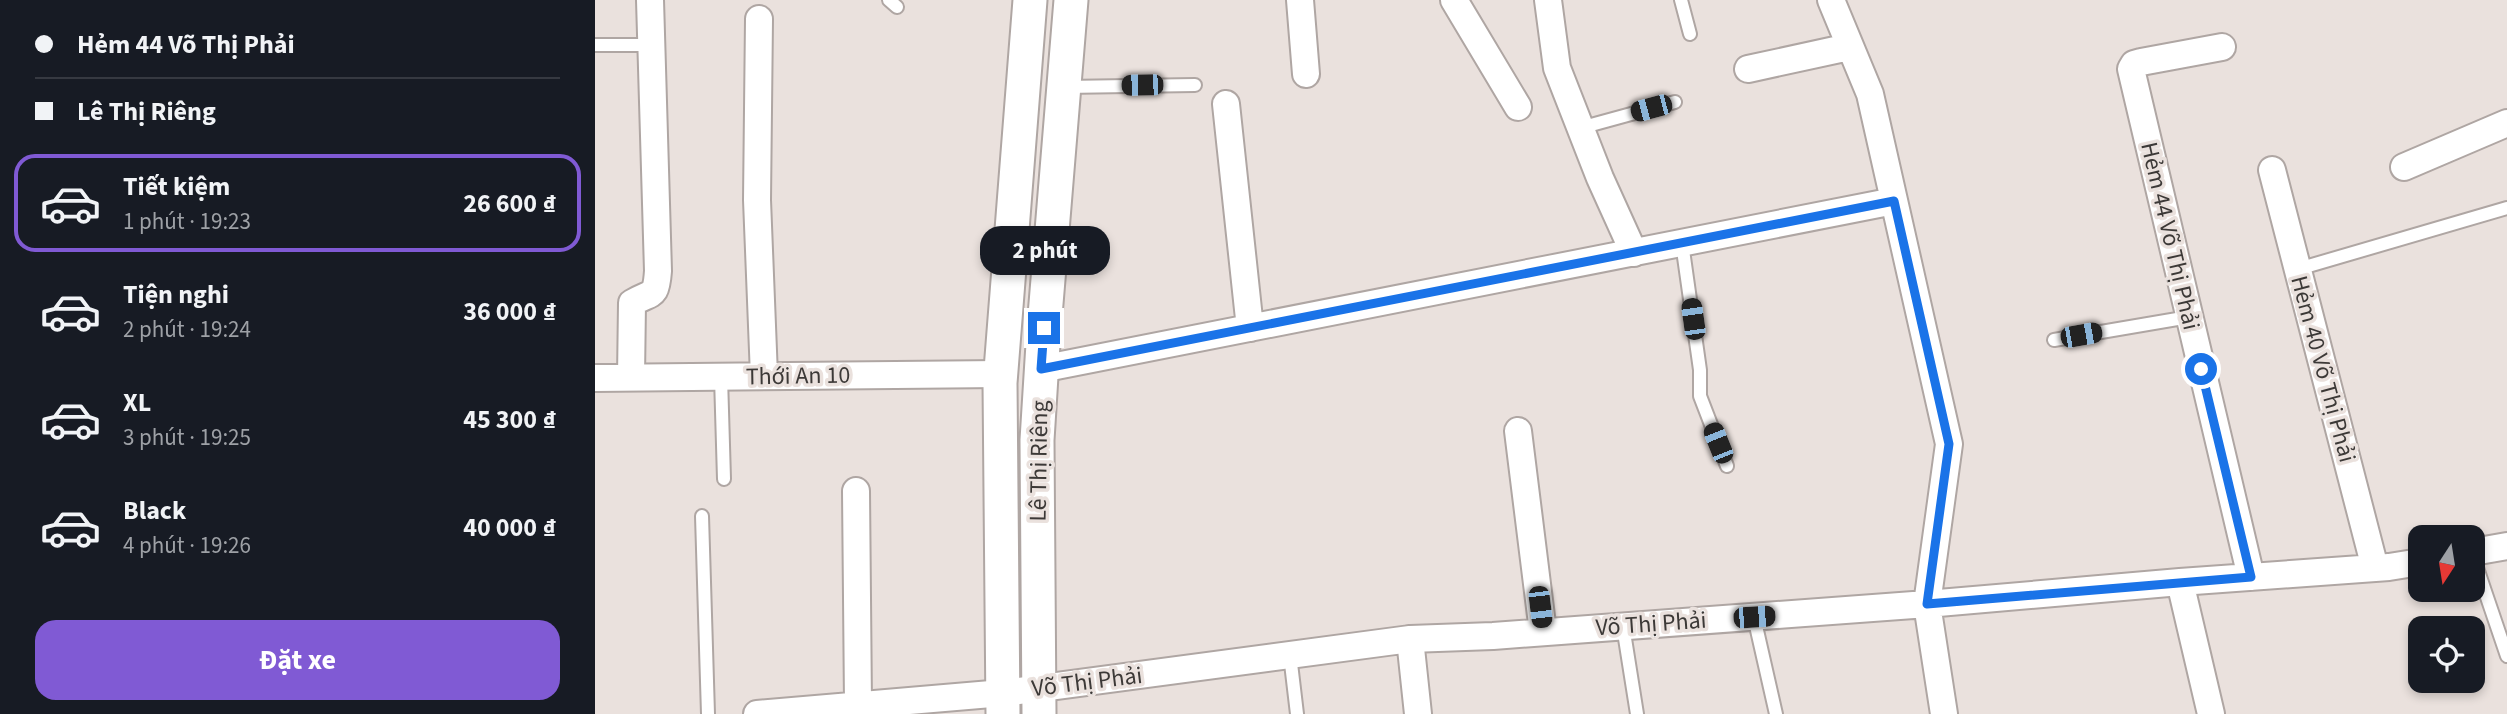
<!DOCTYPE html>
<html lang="vi">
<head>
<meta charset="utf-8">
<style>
	body { margin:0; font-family:"Source Sans 3",sans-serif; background:#20242c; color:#f1f3f6; height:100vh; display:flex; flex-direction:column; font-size:26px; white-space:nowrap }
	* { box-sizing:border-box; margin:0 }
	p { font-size:23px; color:#9ea1a6 }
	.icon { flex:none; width:38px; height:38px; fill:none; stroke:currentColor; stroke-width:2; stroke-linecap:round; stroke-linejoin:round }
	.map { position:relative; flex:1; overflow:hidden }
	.details { display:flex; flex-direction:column; background:#171b24; width:595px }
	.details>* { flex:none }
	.top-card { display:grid; align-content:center; height:154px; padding:0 35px; background:#171b24 }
	.needle { width:46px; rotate:192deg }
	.tools { position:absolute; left:1813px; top:525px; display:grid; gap:14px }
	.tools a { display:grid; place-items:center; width:77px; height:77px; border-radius:14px; background:#171b24; box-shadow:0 4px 10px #0003; font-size:35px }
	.end { position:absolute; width:32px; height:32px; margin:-16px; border:9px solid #1a73e8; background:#fff; box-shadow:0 0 0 4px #fff }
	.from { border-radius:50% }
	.bubble { position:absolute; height:49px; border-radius:21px; background:#171b24; box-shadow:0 4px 10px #0003; font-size:23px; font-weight:700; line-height:49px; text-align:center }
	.car { position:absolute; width:21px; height:42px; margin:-21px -10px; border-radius:9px; box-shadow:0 0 5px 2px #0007; background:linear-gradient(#222 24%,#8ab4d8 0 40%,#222 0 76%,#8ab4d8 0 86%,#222 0) }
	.top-card b { display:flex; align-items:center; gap:24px; height:66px; font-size:26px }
	.top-card b+b { border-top:2px solid #363941 }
	.top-card i { width:18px; height:18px; background:#f1f3f6 }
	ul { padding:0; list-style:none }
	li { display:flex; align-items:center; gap:21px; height:98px; margin:0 14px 10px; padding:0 21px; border:4px solid transparent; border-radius:21px }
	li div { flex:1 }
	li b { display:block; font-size:26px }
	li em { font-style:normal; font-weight:700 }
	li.current { border-color:#805ad4 }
	li>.icon { width:63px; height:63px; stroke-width:1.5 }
	.primary-button { display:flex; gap:14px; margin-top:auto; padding:14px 35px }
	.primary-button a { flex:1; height:80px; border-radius:21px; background:#805ad4; color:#fff; font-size:28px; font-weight:700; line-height:80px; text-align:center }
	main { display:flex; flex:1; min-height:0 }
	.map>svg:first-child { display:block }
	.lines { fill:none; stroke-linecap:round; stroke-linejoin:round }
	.service-casing { stroke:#afa6a3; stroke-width:16 }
	.minor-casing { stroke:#afa6a3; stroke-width:30 }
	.tertiary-casing { stroke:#afa6a3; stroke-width:37 }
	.service { stroke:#fff; stroke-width:12 }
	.minor { stroke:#fff; stroke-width:26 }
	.tertiary { stroke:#fff; stroke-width:33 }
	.route { stroke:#1a73e8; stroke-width:9 }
	.labels { text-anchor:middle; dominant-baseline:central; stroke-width:7; stroke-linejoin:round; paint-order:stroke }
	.street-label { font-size:24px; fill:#3c3937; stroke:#eae1dd }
</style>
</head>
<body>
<main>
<section class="details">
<div class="top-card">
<b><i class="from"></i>Hẻm 44 Võ Thị Phải</b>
<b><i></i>Lê Thị Riêng</b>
</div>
<ul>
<li class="current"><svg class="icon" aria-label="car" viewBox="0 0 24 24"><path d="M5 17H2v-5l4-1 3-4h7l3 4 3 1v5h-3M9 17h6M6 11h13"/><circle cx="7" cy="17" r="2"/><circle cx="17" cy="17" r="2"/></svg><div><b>Tiết kiệm</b><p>1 phút · 19:23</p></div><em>26 600 ₫</em></li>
<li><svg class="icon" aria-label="car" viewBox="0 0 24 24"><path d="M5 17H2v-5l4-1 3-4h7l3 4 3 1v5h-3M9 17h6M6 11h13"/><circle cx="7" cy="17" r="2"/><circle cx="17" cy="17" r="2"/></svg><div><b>Tiện nghi</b><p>2 phút · 19:24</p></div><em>36 000 ₫</em></li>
<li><svg class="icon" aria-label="car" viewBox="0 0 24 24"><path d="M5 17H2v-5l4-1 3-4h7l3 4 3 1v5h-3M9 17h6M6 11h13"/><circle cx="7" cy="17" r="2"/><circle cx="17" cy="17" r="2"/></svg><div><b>XL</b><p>3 phút · 19:25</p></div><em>45 300 ₫</em></li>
<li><svg class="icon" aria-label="car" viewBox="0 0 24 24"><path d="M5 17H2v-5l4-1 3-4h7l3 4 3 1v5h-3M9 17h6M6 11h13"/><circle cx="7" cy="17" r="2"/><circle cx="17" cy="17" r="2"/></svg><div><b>Black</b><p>4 phút · 19:26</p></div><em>40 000 ₫</em></li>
</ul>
<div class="primary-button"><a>Đặt xe</a></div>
</section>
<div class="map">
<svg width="1912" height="714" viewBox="0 0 1912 714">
	<rect width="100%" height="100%" fill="#eae1dd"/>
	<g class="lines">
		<defs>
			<path id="service" d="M294 0 302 7
				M1086 0 1095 34
				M0 45H57
				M469 87 600 85
				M985 128 1080 102
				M1087 243 1105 370V396L1132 466
				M1703 269 1912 208
				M1459 340 1594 317
				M126 377 129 479
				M107 516 113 714
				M1878 556 1912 656
				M1159 617 1181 714
				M1028 626 1042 714
				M695 655 702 714"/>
			<path id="minor" d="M705 0 711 74
				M859 0 923 107
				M953 0 962 68 1005 178 1039 253
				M1236 0 1275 94 1354 444 1332 604 1349 714
				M164 19 162 200 169 376
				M1627 47 1546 62 1539 64 1536 69 1656 577
				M1153 69 1254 47
				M631 104 655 328
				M1809 167 1912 123
				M1677 170 1780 568
				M446 369 1299 201
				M36 377 37 303C57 291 61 299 63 271L55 0
				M0 378 406 374
				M923 431 948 632
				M261 491 263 704
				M1878 552 1912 546
				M1585 582 1616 714
				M815 639 823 714
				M162 714 408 693 815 639 898 636 1332 604 1585 582 1794 567 1825 562"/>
			<path id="tertiary" d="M408 714 405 383 435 0
				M444 714 442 440 449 328 476 0"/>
		</defs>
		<!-- service casing -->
		<use href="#service" class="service-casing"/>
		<!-- minor casing -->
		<use href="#minor" class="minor-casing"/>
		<!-- tertiary casing -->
		<use href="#tertiary" class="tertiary-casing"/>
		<!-- service -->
		<use href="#service" class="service"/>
		<!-- minor -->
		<use href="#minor" class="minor"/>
		<!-- tertiary -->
		<use href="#tertiary" class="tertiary"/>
	</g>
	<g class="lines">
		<!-- route -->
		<path class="route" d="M449 328 446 369 1299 201 1354 444 1332 604 1656 577 1606 369"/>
	</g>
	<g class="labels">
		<!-- street labels -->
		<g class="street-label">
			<text transform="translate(1575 236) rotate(77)">Hẻm 44 Võ Thị Phải</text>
			<text transform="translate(1728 369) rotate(75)">Hẻm 40 Võ Thị Phải</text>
			<text transform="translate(203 376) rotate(-1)">Thới An 10</text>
			<text transform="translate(444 461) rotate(-89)">Lê Thị Riêng</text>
			<text transform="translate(1056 624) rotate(-4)">Võ Thị Phải</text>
			<text transform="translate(492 682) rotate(-7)">Võ Thị Phải</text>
		</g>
	</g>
</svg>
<div class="tools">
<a><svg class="needle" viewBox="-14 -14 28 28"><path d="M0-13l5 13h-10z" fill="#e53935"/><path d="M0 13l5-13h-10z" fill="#9ea1a6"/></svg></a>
<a><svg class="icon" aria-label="locate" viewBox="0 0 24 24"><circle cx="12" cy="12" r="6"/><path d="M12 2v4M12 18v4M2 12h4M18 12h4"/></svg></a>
</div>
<i class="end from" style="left:1606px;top:369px"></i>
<i class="end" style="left:449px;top:328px"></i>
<div class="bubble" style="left:385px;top:226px;width:130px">2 phút</div>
<i class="car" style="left:547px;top:85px;rotate:269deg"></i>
<i class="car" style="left:1056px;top:108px;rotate:255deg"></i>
<i class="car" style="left:1098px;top:319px;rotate:352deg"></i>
<i class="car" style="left:1486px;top:335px;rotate:80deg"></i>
<i class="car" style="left:1123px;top:443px;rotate:338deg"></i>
<i class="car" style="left:945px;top:607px;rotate:173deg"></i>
<i class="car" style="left:1159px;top:617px;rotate:86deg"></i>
</div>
</main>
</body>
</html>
